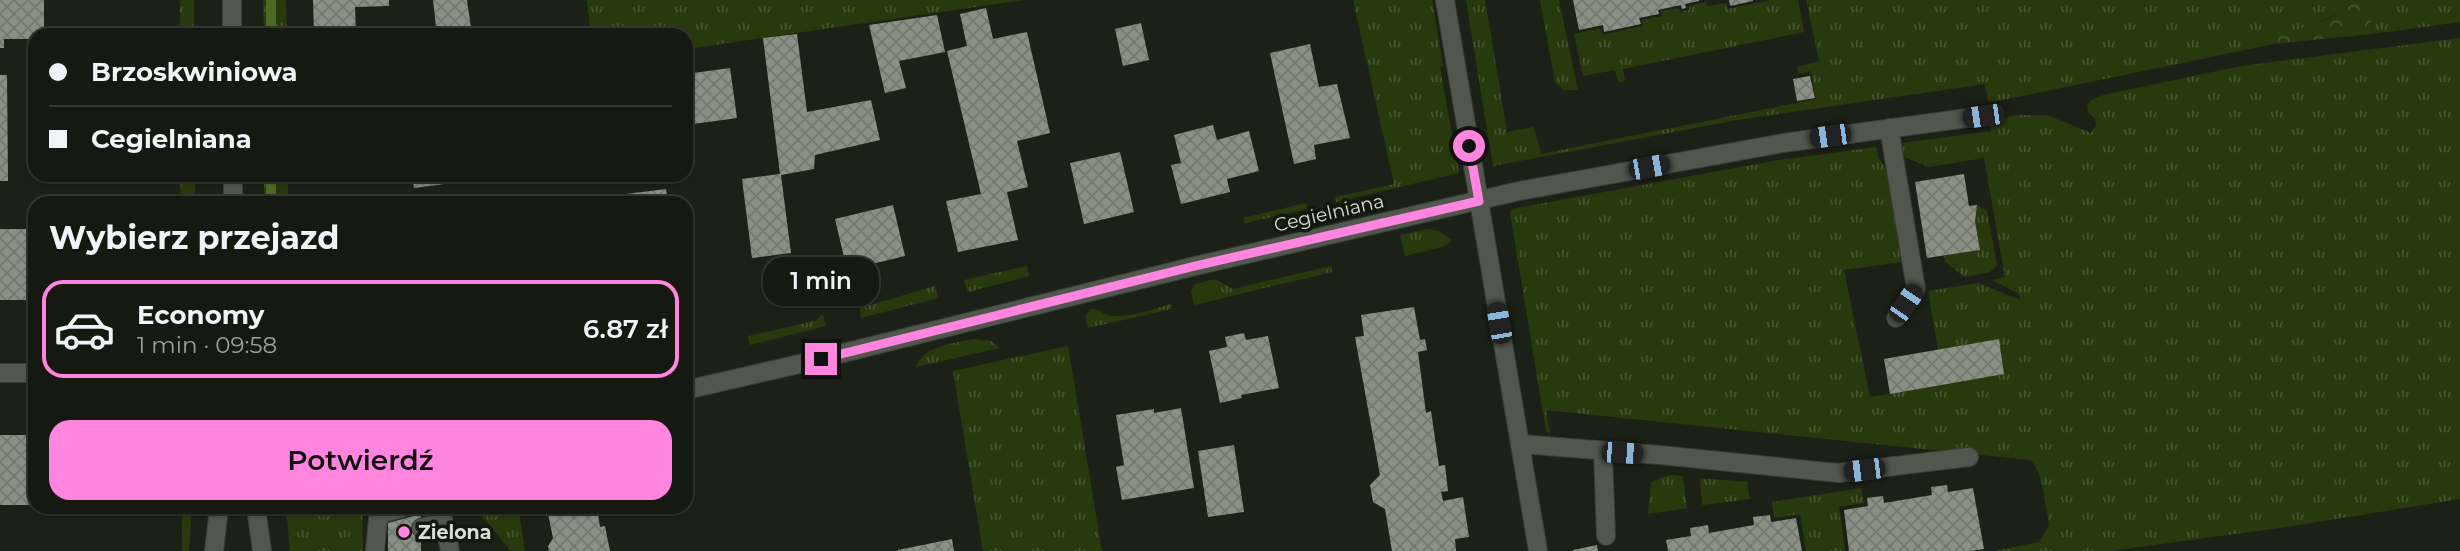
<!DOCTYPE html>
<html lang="pl">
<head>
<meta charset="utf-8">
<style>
	body { margin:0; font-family:Montserrat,sans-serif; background:#22261f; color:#f1f3f6; height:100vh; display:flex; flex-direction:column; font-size:26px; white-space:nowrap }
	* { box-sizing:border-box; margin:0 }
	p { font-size:23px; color:#9da09f }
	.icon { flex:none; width:38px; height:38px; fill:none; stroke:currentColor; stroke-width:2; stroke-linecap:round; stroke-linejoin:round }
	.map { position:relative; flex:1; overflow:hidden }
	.drawer { position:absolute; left:28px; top:196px; width:665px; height:318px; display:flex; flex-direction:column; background:#151911; border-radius:21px; box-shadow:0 2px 5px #0004,0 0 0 2px #343831 }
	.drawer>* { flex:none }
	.hud { position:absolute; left:28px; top:28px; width:665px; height:154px; border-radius:21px; box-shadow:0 2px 5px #0004,0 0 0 2px #343831; display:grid; align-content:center; height:154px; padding:0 21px; background:#151911 }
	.end { position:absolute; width:32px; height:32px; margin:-16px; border:9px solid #ff85de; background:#111; box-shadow:0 0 0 4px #111 }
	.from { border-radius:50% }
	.bubble { position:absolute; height:49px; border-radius:21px; background:#151911; box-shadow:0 2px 5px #0004,0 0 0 2px #343831; font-size:23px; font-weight:600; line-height:49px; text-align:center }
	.car { position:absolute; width:21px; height:42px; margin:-21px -10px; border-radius:9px; box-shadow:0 0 5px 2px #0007; background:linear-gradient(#222 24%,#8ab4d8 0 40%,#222 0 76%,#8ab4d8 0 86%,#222 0) }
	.hud b { display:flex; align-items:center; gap:24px; height:66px; font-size:26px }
	.hud b+b { border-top:2px solid #343831 }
	.hud i { width:18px; height:18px; background:#f1f3f6 }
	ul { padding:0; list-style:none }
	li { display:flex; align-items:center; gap:21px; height:98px; margin:0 14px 10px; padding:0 7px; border:4px solid #343831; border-radius:21px }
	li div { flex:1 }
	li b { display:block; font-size:26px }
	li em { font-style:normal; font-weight:600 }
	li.current { border-color:#ff85de }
	li>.icon { width:63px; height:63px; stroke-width:1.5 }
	h2 { padding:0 21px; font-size:32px; line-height:84px }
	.button { display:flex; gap:14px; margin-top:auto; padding:14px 21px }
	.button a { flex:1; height:80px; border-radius:21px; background:#ff85de; color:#111; font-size:28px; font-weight:600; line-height:80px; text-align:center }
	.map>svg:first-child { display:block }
	.grass { fill:url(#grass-tufts) }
	.forest { fill:url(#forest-crowns) }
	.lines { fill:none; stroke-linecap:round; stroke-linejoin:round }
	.stream { stroke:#4d6a22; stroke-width:10 }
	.building { fill:url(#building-cross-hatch) }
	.service-casing { stroke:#3a3e37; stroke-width:20 }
	.minor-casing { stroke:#3a3e37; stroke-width:20 }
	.tertiary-casing { stroke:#3a3e37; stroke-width:20 }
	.service { stroke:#51574c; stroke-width:18 }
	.minor { stroke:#51574c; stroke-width:18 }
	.tertiary { stroke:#51574c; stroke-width:18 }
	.route { stroke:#ff85de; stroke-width:9 }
	.poi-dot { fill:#ff85de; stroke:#13180e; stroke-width:2.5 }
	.labels { text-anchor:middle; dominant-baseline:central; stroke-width:7; stroke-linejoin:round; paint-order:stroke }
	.street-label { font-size:19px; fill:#dbded7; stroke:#13180e }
	.poi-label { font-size:19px; font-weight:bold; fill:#dbded7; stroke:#13180e; text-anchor:start }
</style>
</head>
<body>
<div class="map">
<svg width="2460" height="551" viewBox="0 0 2460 551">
	<defs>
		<pattern id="grass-tufts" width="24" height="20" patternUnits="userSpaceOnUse" patternTransform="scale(1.75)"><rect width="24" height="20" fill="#28390d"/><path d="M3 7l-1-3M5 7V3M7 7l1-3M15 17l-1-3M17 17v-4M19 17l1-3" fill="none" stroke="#475530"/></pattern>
		<pattern id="forest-crowns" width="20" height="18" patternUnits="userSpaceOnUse" patternTransform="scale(1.75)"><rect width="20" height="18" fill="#28390d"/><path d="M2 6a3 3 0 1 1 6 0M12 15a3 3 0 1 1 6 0" fill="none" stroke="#475530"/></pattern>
		<pattern id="building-cross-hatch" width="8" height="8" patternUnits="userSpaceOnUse" patternTransform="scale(1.75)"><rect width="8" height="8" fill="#8a9084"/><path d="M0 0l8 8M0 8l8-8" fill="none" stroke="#747970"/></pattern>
	</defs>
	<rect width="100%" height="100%" fill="#1c2117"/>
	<!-- grass -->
	<path class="grass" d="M180 0H194V35H180Z
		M263 0H286L287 35H264Z
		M587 0H1024L686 49V35H591Z
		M1353 0H1432L1443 66 1440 67 1459 173 1336 202 1335 197 1394 184Z
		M1466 0H1485L1507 132 1534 127 1541 154 1816 99 1811 71 1799 74 1797 67 1819 61 1806 0H2331L2337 4V14L2305 28 2268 35 2267 42 2274 44 1993 102 1988 101 1985 84 1737 120 1493 166Z
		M1540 0H1559L1578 90H1564L1555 82Z
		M1770 0H1798L1804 32 1623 69 1625 81 1618 82 1615 70 1583 76 1574 34 1601 28 1602 35 1643 26 1642 20 1662 16 1661 11 1679 8 1680 12 1689 10V6L1706 2 1707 6 1727 3 1728 9Z
		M2370 0H2460V22L2372 34Z
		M2460 38V499L2287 527 2110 551H1994L2039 542 2049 526C2046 509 2043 469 2030 460L1546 410 1550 434 1546 431 1510 213 1512 209 1773 161 1876 147 1878 157 1887 170 1901 262 1844 270 1870 397 2004 374 1999 339 1938 350 1928 291 1978 283 2020 300 2019 294 1992 280 2005 277 1984 158 1929 167 1904 157 1902 143 1991 131 1990 120 2017 115H2047L2091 133 2096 126 2095 119 2088 112 2087 105 2092 100 2103 95 2241 66Z
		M180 175H195V203H181Z
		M264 175H288V203H264Z
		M1306 203 1307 209 1245 223 1243 218Z
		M1977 205 1987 211 1997 265 1990 272 1965 277 1945 262 1944 256 1979 250 1975 221Z
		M1427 229 1439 231 1452 240 1446 246 1405 256 1400 235Z
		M1027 266 1029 276 968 292 964 280Z
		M1331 266 1332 272 1194 305 1191 291 1195 284 1215 279 1233 289Z
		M935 286 938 298 861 318 859 304 863 307Z
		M1171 304 1172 309 1088 328 1085 317 1090 309 1099 310C1114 325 1152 309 1171 304Z
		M823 314 826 326 750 345 748 336 815 321Z
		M973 339 991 341 1000 348 916 367C925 345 953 344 973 339Z
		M1068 346 1102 551H983L953 371Z
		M1669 475 1683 476 1687 508 1648 514 1651 482Z
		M1700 478 1747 482 1750 499 1702 505Z
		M1861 488 1864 503 1839 507 1845 551H1806L1800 514 1774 518 1772 502Z
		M182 508H192L189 551H182Z
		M286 508H362L363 551H290Z
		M475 508H518L525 551H511Z"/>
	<!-- forest -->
	<path class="forest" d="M2331 0H2370L2372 34 2274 44 2267 43 2265 37 2268 34 2305 28 2336 15 2337 4Z"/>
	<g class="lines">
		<!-- stream -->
		<path class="stream" d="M271 0V35
			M271 175V203"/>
	</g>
	<!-- building -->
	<path class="building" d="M0 0H44V35H35V39H4V48H0Z
		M313 0H389V6L355 7 356 35H314Z
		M433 0H467L472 35H437Z
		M1573 0H1699V1L1685 4 1686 8 1682 9 1681 5 1658 10 1659 14 1639 18 1641 24 1604 32 1603 25 1579 30Z
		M1729 0H1753V1L1730 6Z
		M986 8 993 39 1027 32 1050 133 1017 141 1028 187 1007 192 1018 240 958 252 946 201 981 194 947 51 967 46 960 14Z
		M937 15 945 52 899 61 906 88 885 93 869 25Z
		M1141 23 1149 60 1123 66 1115 29Z
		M797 34 807 112 871 100 880 140 815 155 814 169 781 175 791 253 752 258 742 179 780 174 763 38Z
		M1310 44 1319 87 1337 84 1350 138 1314 145 1316 159 1294 164 1270 53Z
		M730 68 737 118 686 125V74Z
		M0 75H7L8 181H0Z
		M1810 76 1815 98 1797 101 1793 79Z
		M1213 125 1217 140 1249 131 1259 171 1227 179 1230 192 1181 204 1171 165 1181 163 1174 135Z
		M1120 152 1134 212 1084 224 1070 163Z
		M1964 174 1969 206 1977 205 1975 221 1980 250 1927 258 1915 182Z
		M412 175H460V182L414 188Z
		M666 189 668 203H619L618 195Z
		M893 205 905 256 847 270 835 219Z
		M0 229H35V300H0Z
		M1414 307 1420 340 1425 339 1427 350 1418 352 1426 413 1431 411 1439 466 1445 465 1448 491 1441 492 1443 501 1463 497 1469 537 1455 539 1456 551H1392L1385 509 1373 502 1370 485 1380 475 1355 337 1364 336 1361 315Z
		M1244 333 1246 340 1268 336 1279 388 1241 395 1242 398 1220 403 1209 351 1227 347 1225 337Z
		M1999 339 2004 374 1890 394 1884 359Z
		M1181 408 1194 488 1122 500 1116 467 1124 465 1116 415 1154 409V413Z
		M0 435H35V505H0Z
		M1234 445 1244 512 1208 517 1198 451Z
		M1947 485 1948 492 1973 488 1984 549 1971 551H1849L1844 510 1868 506 1867 498 1883 496 1884 503 1932 495 1931 487Z
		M556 508H597L600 527 605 526 610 551H549L548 546 553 538 548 514 557 512Z
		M421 514V551H388V523Z
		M1770 515 1771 522 1796 518 1802 551H1668L1666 540 1691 536 1690 528 1708 525 1709 533 1754 525 1753 517Z
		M952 539 954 551H898V550Z
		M1597 545 1598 551H1573V550Z"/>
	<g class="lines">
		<defs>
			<path id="service" d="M1445 0 1479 201
				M1889 128 1916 289 1896 318
				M441 508 450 551
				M421 528 444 522
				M375 551 378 519 384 513 402 508"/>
			<path id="minor" d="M1479 201 1538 551
				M0 373H35
				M686 390 795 365 1195 266 1519 191 1783 143 1989 115
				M1520 444 1660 455 1838 473 1969 457
				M1603 452 1606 536"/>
			<path id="tertiary" d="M232 0V35
				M233 175V203
				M256 508 262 551
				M214 551 219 508"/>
		</defs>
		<!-- service casing -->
		<use href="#service" class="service-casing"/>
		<!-- minor casing -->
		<use href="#minor" class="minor-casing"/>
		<!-- tertiary casing -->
		<use href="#tertiary" class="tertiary-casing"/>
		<!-- service -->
		<use href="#service" class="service"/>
		<!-- minor -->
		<use href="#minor" class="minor"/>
		<!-- tertiary -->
		<use href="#tertiary" class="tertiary"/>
	</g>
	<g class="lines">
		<!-- route -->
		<path class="route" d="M821 359 1195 266 1479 201 1469 146"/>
	</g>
	<!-- markers -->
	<circle class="poi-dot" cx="404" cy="532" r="7"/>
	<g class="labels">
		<!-- street labels -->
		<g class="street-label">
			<text transform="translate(1329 213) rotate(-13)">Cegielniana</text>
		</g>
		<!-- poi labels -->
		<g class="poi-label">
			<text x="418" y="532">Zielona</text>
		</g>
	</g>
</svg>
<i class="end from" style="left:1469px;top:146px"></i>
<i class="end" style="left:821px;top:359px"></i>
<div class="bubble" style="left:763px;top:257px;width:116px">1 min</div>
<i class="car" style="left:1983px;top:116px;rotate:262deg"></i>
<i class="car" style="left:1830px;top:136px;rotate:262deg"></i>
<i class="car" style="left:1649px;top:167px;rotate:80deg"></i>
<i class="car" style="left:1906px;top:303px;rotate:34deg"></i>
<i class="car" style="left:1499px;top:323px;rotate:350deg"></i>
<i class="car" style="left:1622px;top:453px;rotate:93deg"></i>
<i class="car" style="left:1864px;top:470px;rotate:263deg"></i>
<div class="hud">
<b><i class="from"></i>Brzoskwiniowa</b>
<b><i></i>Cegielniana</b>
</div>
<section class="drawer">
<h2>Wybierz przejazd</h2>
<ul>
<li class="current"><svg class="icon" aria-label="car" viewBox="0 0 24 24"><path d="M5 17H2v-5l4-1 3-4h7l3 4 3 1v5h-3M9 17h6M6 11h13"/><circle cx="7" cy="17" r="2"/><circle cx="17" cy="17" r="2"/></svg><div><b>Economy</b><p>1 min · 09:58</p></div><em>6.87 zł</em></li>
</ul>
<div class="button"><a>Potwierdź</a></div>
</section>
</div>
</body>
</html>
